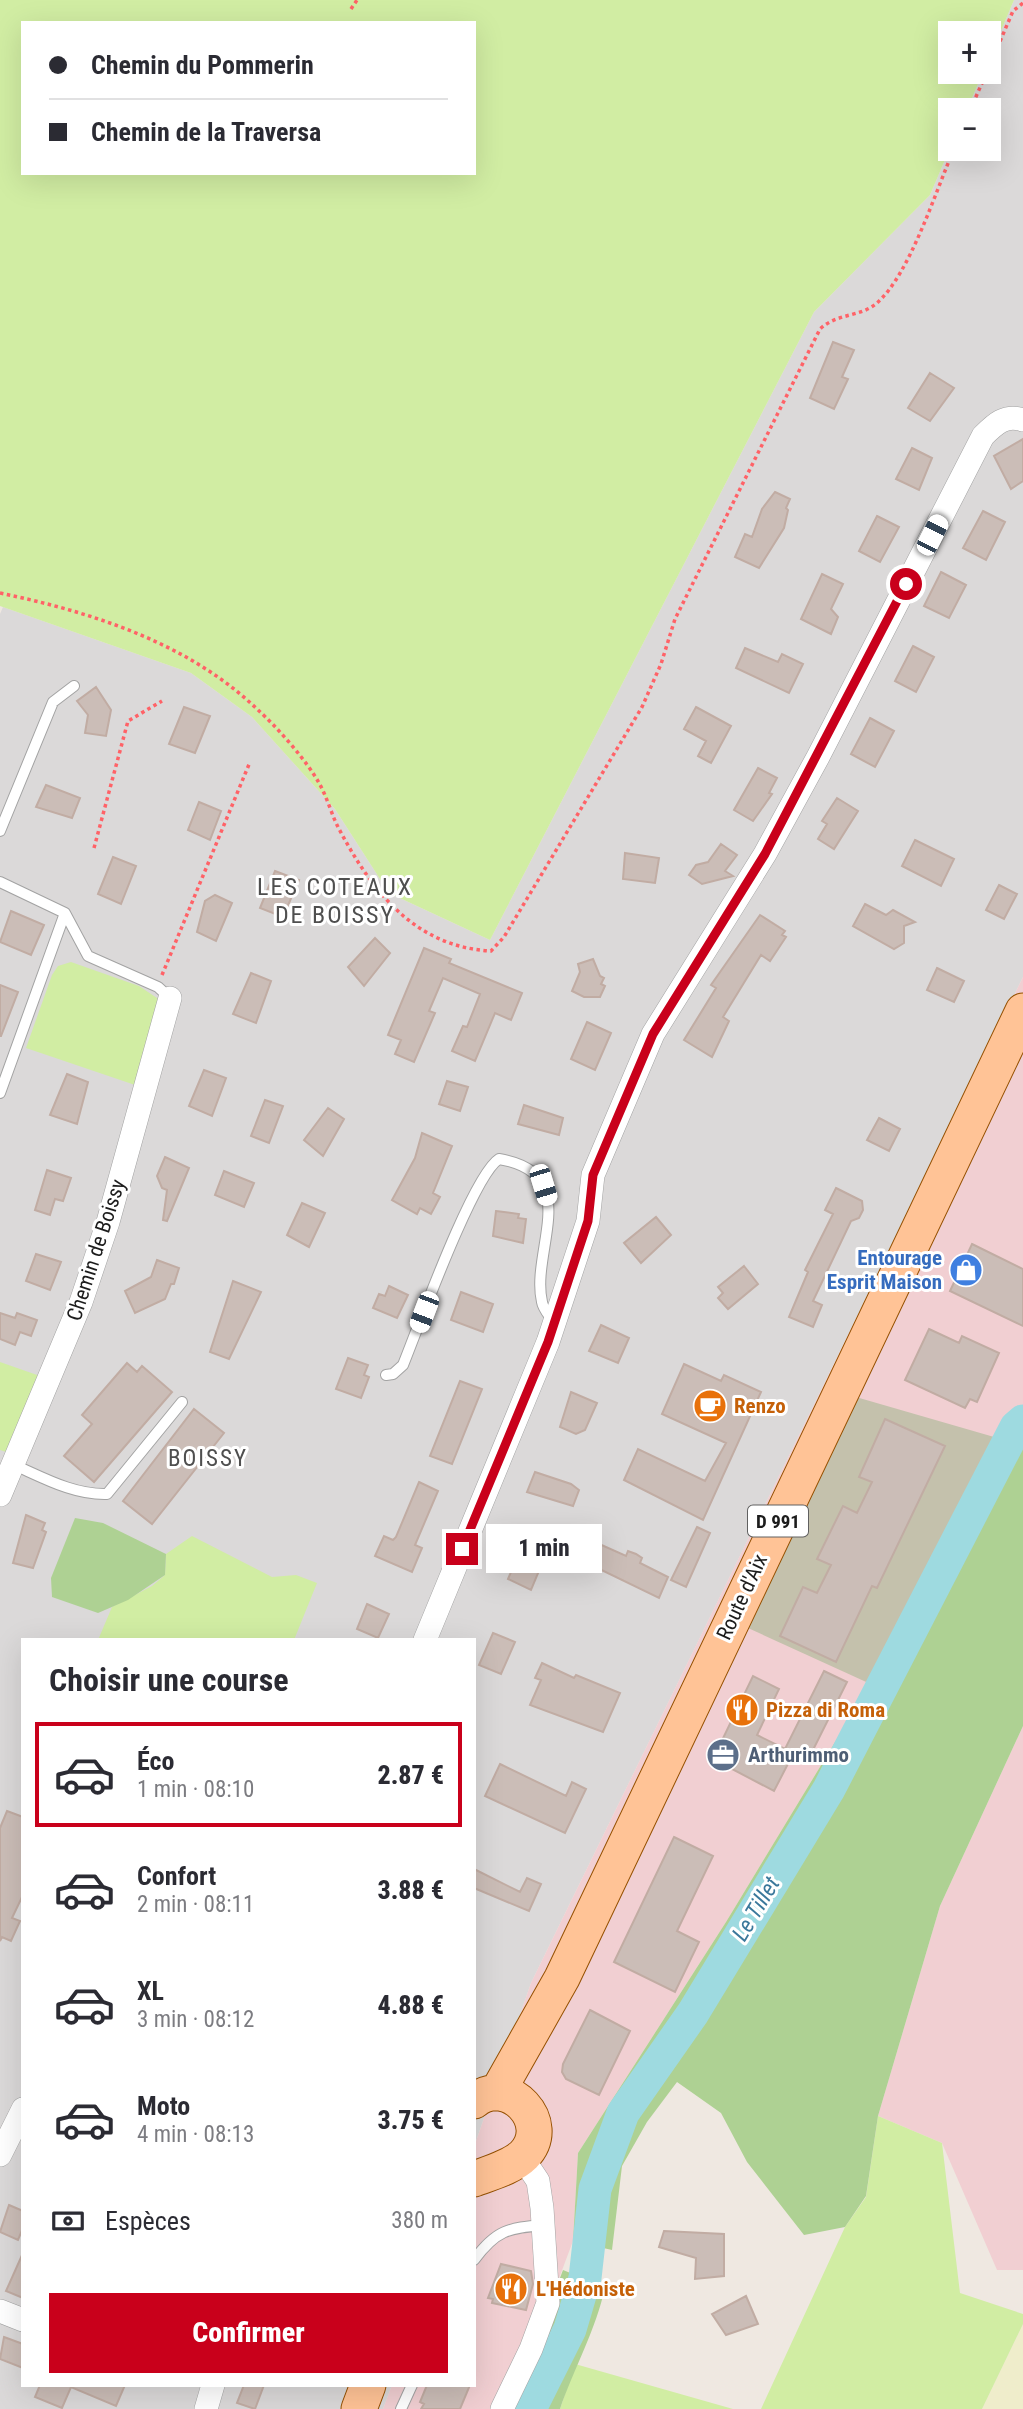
<!DOCTYPE html>
<html lang="fr">
<head>
<meta charset="utf-8">
<style>
	body { margin:0; font-family:"Roboto Condensed",sans-serif; background:#f2f2f3; color:#2b2b33; height:100vh; display:flex; flex-direction:column; font-size:26px; white-space:nowrap }
	* { box-sizing:border-box; margin:0 }
	p { font-size:23px; color:#7c7c81 }
	.icon { flex:none; width:38px; height:38px; fill:none; stroke:currentColor; stroke-width:2; stroke-linecap:round; stroke-linejoin:round }
	.map { position:relative; flex:1; overflow:hidden }
	.drawer { position:absolute; left:21px; top:1638px; width:455px; height:749px; display:flex; flex-direction:column; background:#fff; border-radius:0px; box-shadow:0 7px 28px #0002 }
	.drawer>* { flex:none }
	.hud { position:absolute; left:21px; top:21px; width:455px; height:154px; border-radius:0px; box-shadow:0 7px 28px #0002; display:grid; align-content:center; height:154px; padding:0 28px; background:#fff }
	.buttons { position:absolute; left:938px; top:21px; display:grid; gap:14px }
	.buttons a { display:grid; place-items:center; width:63px; height:63px; border-radius:0px; background:#fff; box-shadow:0 7px 28px #0002; font-size:35px }
	.end { position:absolute; width:32px; height:32px; margin:-16px; border:9px solid #c9001b; background:#fff; box-shadow:0 0 0 4px #fff }
	.from { border-radius:50% }
	.bubble { position:absolute; height:49px; border-radius:0px; background:#fff; box-shadow:0 7px 28px #0002; font-size:23px; font-weight:800; line-height:49px; text-align:center }
	.car { position:absolute; width:21px; height:42px; margin:-21px -10px; border-radius:9px; box-shadow:0 0 5px 2px #0007; background:linear-gradient(#fff 24%,#345 0 40%,#fff 0 76%,#345 0 86%,#fff 0) }
	.hud b { display:flex; align-items:center; gap:24px; height:66px; font-size:26px }
	.hud b+b { border-top:2px solid #e1e1e2 }
	.hud i { width:18px; height:18px; background:#2b2b33 }
	ul { padding:0; list-style:none }
	li { display:flex; align-items:center; gap:21px; height:105px; margin:0 14px 10px; padding:0 14px; border:4px solid transparent; border-radius:0px }
	li div { flex:1 }
	li b { display:block; font-size:26px }
	li em { font-style:normal; font-weight:800 }
	li.on { border-color:#c9001b }
	li>.icon { width:63px; height:63px; stroke-width:1.5 }
	h2 { padding:0 28px; font-size:32px; line-height:84px }
	.pay { display:flex; align-items:center; gap:18px; height:77px; padding:0 28px; font-size:26px }
	.pay p { margin-inline-start:auto }
	.cta { display:flex; gap:14px; margin-top:auto; padding:14px 28px }
	.cta a { flex:1; height:80px; border-radius:0px; background:#c9001b; color:#fff; font-size:28px; font-weight:800; line-height:80px; text-align:center }
	.map>svg:first-child { display:block }
	.residential { fill:#dbd9d9 }
	.commercial { fill:#f1cfd2 }
	.construction { fill:#c4c1ac }
	.farmland { fill:#efedcb }
	.grass { fill:#d1eda3; fill-rule:evenodd }
	.forest { fill:#aed193 }
	.lines { fill:none; stroke-linecap:round; stroke-linejoin:round }
	.river { stroke:#9edae0; stroke-width:33 }
	.building { fill:#cbbdb7; stroke:#c1aca3; stroke-width:2 }
	.service-casing { stroke:#a3a3a3; stroke-width:12 }
	.minor-casing { stroke:#a3a3a3; stroke-width:24 }
	.primary-casing { stroke:#955000; stroke-width:37 }
	.path { stroke:#ff6267; stroke-width:3.5; stroke-dasharray:3.5 3.5; stroke-linecap:butt }
	.service { stroke:#fff; stroke-width:10 }
	.minor { stroke:#fff; stroke-width:23 }
	.primary { stroke:#ffc396; stroke-width:35 }
	.route { stroke:#c9001b; stroke-width:9 }
	.labels { text-anchor:middle; dominant-baseline:central; stroke-width:6; stroke-linejoin:round; paint-order:stroke }
	.shield { fill:#fff; stroke:#606060; stroke-width:2 }
	.shield-label { font-size:19px; font-weight:bold; fill:#1c1c1c }
	.street-label { font-size:21px; fill:#1c1c1c; stroke:#fff }
	.shop-label { font-size:21px; font-weight:bold; fill:#366cbe; stroke:#fff; text-anchor:end }
	.food-label { font-size:21px; font-weight:bold; fill:#c56008; stroke:#fff; text-anchor:start }
	.service-label { font-size:21px; font-weight:bold; fill:#4e5e75; stroke:#fff; text-anchor:start }
	.neighbourhood-label { font-size:23px; letter-spacing:2px; fill:#4f4f4f; stroke:#fff }
	.water-label { font-size:23px; font-style:italic; fill:#3b789b; stroke:#fff }
	.quarter-label { font-size:24px; letter-spacing:2px; fill:#4f4f4f; stroke:#fff }
</style>
</head>
<body>
<div class="map">
<svg width="1023" height="2409" viewBox="0 0 1023 2409">
	<rect width="100%" height="100%" fill="#efe8e1"/>
	<!-- residential -->
	<path class="residential" d="M1014 0H1023V977L531 1983 474 2147V1640H23V2385H392L383 2409H0V614L3 607 191 673 252 717 335 809 389 893 490 940 814 312 930 195 950 148 989 149V110H967L983 72H989V59Z"/>
	<!-- commercial -->
	<path class="commercial" d="M1023 977V1407L866 1691 726 1922 578 2153 573 2241 510 2409H383L392 2385H474V2147L531 1983Z
		M1023 1726V2270H997L942 2143 878 2116 940 1906Z"/>
	<!-- construction -->
	<path class="construction" d="M849 1395 1001 1439 875 1686 748 1628Z"/>
	<!-- farmland -->
	<path class="farmland" d="M1023 2324V2409H982Z"/>
	<!-- grass -->
	<path class="grass" d="M0 0H1014L989 59V33H950V72H983L967 110H950V148L930 195 814 312 490 940 389 893 335 809 252 717 191 673 0 606ZM23 23H474V173H23Z
		M71 962 139 986 160 1000 138 1086 26 1048 52 975 58 966Z
		M0 1362 40 1376 12 1454 0 1450Z
		M192 1536 272 1577 296 1575 317 1583 294 1640H98L112 1607 152 1586 165 1575 166 1554Z
		M878 2116 942 2143 960 2293 1023 2314V2324L982 2409H761L845 2227 866 2197Z
		M575 2364 733 2409H560Z"/>
	<!-- forest -->
	<path class="forest" d="M1023 1407V1726L940 1906 878 2116 866 2196 845 2227 804 2235 747 2162 721 2113 677 2082 647 2122 622 2166 612 2250 573 2241 578 2153 726 1922 866 1691Z
		M75 1518 103 1523 166 1554 165 1575 128 1600 98 1613 52 1597 51 1578Z
		M563 2270 605 2287C596 2330 574 2368 560 2409H510Z"/>
	<g class="lines">
		<!-- river -->
		<path class="river" d="M530 2409 570 2329 585 2278 595 2189 623 2113 693 2013 829 1789 1016 1427 1023 1421"/>
	</g>
	<!-- building -->
	<path class="building" d="M833 342 854 350 842 377 848 379 834 409 810 398Z
		M930 373 954 388 930 421 908 408Z
		M1023 439V481L1011 489 994 456Z
		M912 448 932 458 919 490 896 479Z
		M775 492 790 499 786 508 788 510 784 528 759 568 735 557 745 534 752 537 762 509Z
		M983 511 1005 522 986 560 963 548Z
		M877 516 899 527 880 562 859 551Z
		M941 572 966 585 949 618 924 606Z
		M822 574 843 584 831 609 838 617 831 634 801 619Z
		M913 646 934 657 916 692 895 681Z
		M745 648 778 662 782 654 803 664 789 693 736 668Z
		M96 687 111 710 106 736 85 733 88 715 77 701Z
		M184 707 210 716 195 753 169 744Z
		M696 707 731 726 711 763 698 756 706 741 684 729Z
		M870 718 894 731 875 767 851 754Z
		M758 768 777 778 769 793 772 794 753 821 734 810Z
		M46 785 80 798 72 818 36 807Z
		M837 798 858 811 834 849 818 839 827 824 822 821Z
		M199 802 221 811 210 840 188 830Z
		M915 840 954 859 941 886 902 866Z
		M721 844 737 855 725 871 733 876 702 884 689 875 696 865 708 862Z
		M625 853 659 858 655 883 623 879Z
		M113 857 136 866 121 904 98 894Z
		M275 871 299 880 283 917 260 908Z
		M999 885 1017 894 1004 919 986 910Z
		M215 895 232 903 216 941 197 932 205 901Z
		M865 904 886 915 893 910 915 922 904 926V943L894 949 853 926Z
		M11 911 44 925 31 955 0 942Z
		M760 915 785 931 782 935 786 937 770 961 761 955 723 1017 729 1021 712 1057 684 1040 716 988 711 985Z
		M375 938 390 953 364 986 348 967Z
		M424 948 451 959 449 963 522 993 511 1020 495 1013 475 1061 452 1051 463 1026 467 1027 480 994 443 978 429 1011 435 1013 414 1062 395 1054 401 1040 388 1035Z
		M593 959 600 976 604 978 601 984 605 986 600 997H584L572 991 580 972 578 964Z
		M937 968 964 981 954 1002 927 990Z
		M251 973 271 981 256 1023 233 1014Z
		M0 985 18 992 1 1036H0Z
		M587 1022 611 1033 595 1070 571 1059Z
		M204 1070 226 1078 212 1116 189 1106Z
		M67 1074 88 1082 77 1124 50 1115Z
		M447 1081 468 1087 460 1111 439 1104Z
		M265 1100 283 1106 269 1143 251 1136Z
		M524 1105 563 1118 559 1135 518 1124Z
		M328 1108 344 1119 323 1156 304 1140Z
		M879 1118 900 1129 889 1151 867 1140Z
		M422 1133 452 1146 433 1193 440 1197 431 1214 420 1208 417 1214 392 1200 415 1158Z
		M165 1157 189 1168 167 1221 163 1220 167 1190 162 1188 157 1176Z
		M47 1170 71 1178 63 1201 55 1199 50 1215 35 1210Z
		M224 1171 254 1183 244 1207 215 1195Z
		M836 1188 862 1201 863 1210 859 1218 851 1221 813 1301 822 1305 813 1327 789 1317 808 1272 805 1270 833 1214 825 1210Z
		M302 1203 325 1213 309 1247 287 1235Z
		M496 1211 519 1214 518 1218 526 1219 523 1243 493 1236Z
		M656 1217 671 1235 641 1263 624 1243Z
		M972 1244 1023 1269V1326L950 1291Z
		M36 1254 61 1262 50 1290 26 1281Z
		M157 1260 179 1268 174 1284H171L165 1299 135 1313 125 1291 151 1277Z
		M744 1266 758 1284 728 1309 718 1298 723 1293 718 1287Z
		M233 1281 261 1292 229 1359 210 1352Z
		M389 1286 408 1295 397 1318 373 1308 379 1294 385 1296Z
		M461 1292 493 1304 483 1332 451 1320Z
		M0 1313 15 1318 17 1313 37 1320 31 1336 20 1332 15 1345 0 1339Z
		M601 1325 629 1338 618 1363 589 1351Z
		M929 1329 959 1343 962 1336 999 1353 977 1402 970 1399 965 1408 905 1380Z
		M348 1358 368 1365 364 1375 369 1377 361 1398 336 1389Z
		M127 1363 137 1372 142 1366 172 1392 94 1482 64 1456 92 1424 82 1415Z
		M684 1364 721 1381 724 1375 761 1392 703 1520 624 1480 638 1449 705 1481 726 1443 662 1414Z
		M460 1381 482 1389 452 1464 430 1456Z
		M571 1392 597 1403 585 1430 576 1434 560 1427Z
		M194 1409 224 1433 152 1524 123 1501Z
		M885 1419 945 1446 877 1588 872 1586 836 1662 780 1636 803 1587 817 1593 831 1565 817 1559 843 1506 857 1513 872 1482 859 1477Z
		M535 1472 571 1484 579 1490 573 1506 527 1492Z
		M419 1482 438 1491 415 1545 422 1548 412 1572 375 1556 384 1536 393 1540 396 1537Z
		M26 1515 45 1523 42 1530 46 1532 33 1568 13 1563Z
		M697 1527 710 1533 686 1587 671 1580Z
		M597 1543 626 1556 628 1551 636 1554 642 1558 640 1563 668 1577 659 1598 587 1563Z
		M523 1544 546 1554 531 1590 508 1579Z
		M367 1604 389 1614 378 1638 357 1629Z
		M493 1633 515 1642 501 1674 479 1665Z
		M542 1663 574 1678 576 1675 620 1693 603 1732 530 1705 541 1680 535 1678Z
		M824 1671 847 1682 808 1760 790 1752 793 1754 774 1791 713 1759 753 1676 779 1689 757 1735 785 1749Z
		M500 1764 566 1796 572 1782 586 1789 565 1833 485 1796Z
		M7 1811 23 1817V1895L12 1918 20 1921 11 1941 2 1937 0 1941V1828Z
		M674 1837 713 1856 677 1931 699 1942 675 1992 614 1962Z
		M474 1869 520 1892 527 1878 541 1884 529 1911 474 1888Z
		M590 2010 630 2031 599 2095 566 2079 562 2072 563 2064Z
		M9 2205 23 2211V2228L18 2240 0 2232Z
		M664 2231 724 2234V2276L695 2279 696 2258 659 2247Z
		M23 2253V2298L6 2291Z
		M501 2264 531 2271 533 2284 526 2310 492 2303 493 2299 488 2298Z
		M746 2296 758 2324 726 2335 712 2314Z
		M4 2337 23 2344V2368L0 2359Z
		M40 2385H125L116 2406 71 2387 62 2408 35 2397Z
		M244 2385H264L255 2409 237 2403Z
		M427 2385H470L460 2409H421L424 2404 420 2402Z"/>
	<g class="lines">
		<defs>
			<path id="service" d="M0 831 53 702 74 686
				M0 882 65 913 88 956 158 987 170 998
				M0 1093 65 913
				M386 1375 393 1374 403 1365C418 1328 473 1175 499 1159 585 1173 530 1251 542 1302 543 1309 549 1315 553 1321
				M12 1464C42 1477 73 1495 107 1494L182 1402
				M474 2260C496 2230 508 2228 544 2225
				M401 2409 412 2385"/>
			<path id="minor" d="M0 1495 81 1302 108 1222 170 998
				M425 1640 548 1342 588 1221 593 1175 653 1034 765 854 818 757 983 436C995 424 1005 414 1023 420
				M0 2155 23 2109
				M0 2311 23 2320
				M206 2409 213 2385
				M502 2409 531 2349 548 2303 542 2208 538 2181 522 2157"/>
			<path id="primary" d="M497 2093 562 1978 1023 1011
				M474 2101C508 2073 555 2123 524 2155 512 2167 490 2173 474 2179
				M359 2409 368 2385"/>
		</defs>
		<!-- service casing -->
		<use href="#service" class="service-casing"/>
		<!-- minor casing -->
		<use href="#minor" class="minor-casing"/>
		<!-- primary casing -->
		<use href="#primary" class="primary-casing"/>
		<!-- path -->
		<path class="path" d="M351 9 357 0
			M989 67 1013 11 1023 3
			M970 110 987 72
			M0 593C91 612 189 643 258 710 277 727 307 761 319 783 327 797 331 813 338 827 371 890 414 947 491 951L504 937 642 707 661 664 675 619 820 329C837 313 861 317 877 303 910 274 936 190 954 149
			M94 848 128 721 162 701
			M162 975 250 762"/>
		<!-- service -->
		<use href="#service" class="service"/>
		<!-- minor -->
		<use href="#minor" class="minor"/>
		<!-- primary -->
		<use href="#primary" class="primary"/>
	</g>
	<g class="lines">
		<!-- route -->
		<path class="route" d="M462 1549 548 1342 588 1221 593 1175 653 1034 765 854 906 584"/>
	</g>
	<!-- icons -->
	<defs>
		<symbol id="shop-disc" viewBox="-11 -11 22 22"><circle r="9.5" fill="#3f7fe0" stroke="#fff"/><path d="M-5-2.5h2.3a2.7 3.5 0 0 1 5.4 0H5L5.5 6h-11ZM-1.5-2.5h3a1.5 2.3 0 0 0-3 0Z" fill="#fff"/></symbol>
		<symbol id="cafe-disc" viewBox="-11 -11 22 22"><circle r="9.5" fill="#e8710a" stroke="#fff"/><path d="M-5.5-4.5H6V0H3Q3 3.5 0 3.5H-2.5Q-5.5 3.5-5.5 0ZM3-3.2v2h1.7v-2ZM-6 4.5H4V6H-6Z" fill="#fff"/></symbol>
		<symbol id="restaurant-disc" viewBox="-11 -11 22 22"><circle r="9.5" fill="#e8710a" stroke="#fff"/><path d="M-5-6h1v4h1v-4h1v4h1v-4h1v5L-1.5 .5V6h-2V.5L-5-1ZM5-6V6H3V1.5H1.5Q1.5-4 5-6Z" fill="#fff"/></symbol>
		<symbol id="office-disc" viewBox="-11 -11 22 22"><circle r="9.5" fill="#5c6f8a" stroke="#fff"/><path d="M-6-3h4V-5.5h4V-3h4V5H-6ZM-1-4.5V-3h2v-1.5ZM-6 0V1H6V0Z" fill="#fff"/></symbol>
	</defs>
	<g fill-rule="evenodd">
		<use href="#shop-disc" x="947" y="1251" width="38" height="38"/>
		<use href="#cafe-disc" x="691" y="1387" width="38" height="38"/>
		<use href="#restaurant-disc" x="723" y="1691" width="38" height="38"/>
		<use href="#office-disc" x="704" y="1736" width="38" height="38"/>
		<use href="#restaurant-disc" x="492" y="2270" width="38" height="38"/>
	</g>
	<g class="labels">
		<!-- shield labels -->
		<rect class="shield" x="748" y="1505.5" width="60" height="31" rx="5"/>
		<g class="shield-label">
			<text x="778" y="1521">D 991</text>
		</g>
		<!-- street labels -->
		<g class="street-label">
			<text transform="translate(96 1250) rotate(-72)">Chemin de Boissy</text>
			<text transform="translate(742 1597) rotate(-65)">Route d'Aix</text>
		</g>
		<!-- shop labels -->
		<g class="shop-label">
			<text x="942" y="1258">Entourage<tspan x="942" dy="24">Esprit Maison</tspan></text>
		</g>
		<!-- food labels -->
		<g class="food-label">
			<text x="734" y="1406">Renzo</text>
			<text x="766" y="1710">Pizza di Roma</text>
			<text x="536" y="2289">L'Hédoniste</text>
		</g>
		<!-- service labels -->
		<g class="service-label">
			<text x="748" y="1755">Arthurimmo</text>
		</g>
		<!-- neighbourhood labels -->
		<g class="neighbourhood-label">
			<text x="208" y="1458">BOISSY</text>
		</g>
		<!-- water labels -->
		<g class="water-label">
			<text transform="translate(756 1909) rotate(-59)">Le Tillet</text>
		</g>
		<!-- quarter labels -->
		<g class="quarter-label">
			<text x="335" y="887">LES COTEAUX<tspan x="335" dy="28">DE BOISSY</tspan></text>
		</g>
	</g>
</svg>
<div class="buttons">
<a>+</a>
<a>−</a>
</div>
<i class="end from" style="left:906px;top:584px"></i>
<i class="end" style="left:462px;top:1549px"></i>
<div class="bubble" style="left:486px;top:1524px;width:116px">1 min</div>
<i class="car" style="left:932px;top:535px;rotate:27deg"></i>
<i class="car" style="left:543px;top:1185px;rotate:163deg"></i>
<i class="car" style="left:424px;top:1312px;rotate:201deg"></i>
<div class="hud">
<b><i class="from"></i>Chemin du Pommerin</b>
<b><i></i>Chemin de la Traversa</b>
</div>
<section class="drawer">
<h2>Choisir une course</h2>
<ul>
<li class="on"><svg class="icon" aria-label="car" viewBox="0 0 24 24"><path d="M5 17H2v-5l4-1 3-4h7l3 4 3 1v5h-3M9 17h6M6 11h13"/><circle cx="7" cy="17" r="2"/><circle cx="17" cy="17" r="2"/></svg><div><b>Éco</b><p>1 min · 08:10</p></div><em>2.87 €</em></li>
<li><svg class="icon" aria-label="car" viewBox="0 0 24 24"><path d="M5 17H2v-5l4-1 3-4h7l3 4 3 1v5h-3M9 17h6M6 11h13"/><circle cx="7" cy="17" r="2"/><circle cx="17" cy="17" r="2"/></svg><div><b>Confort</b><p>2 min · 08:11</p></div><em>3.88 €</em></li>
<li><svg class="icon" aria-label="car" viewBox="0 0 24 24"><path d="M5 17H2v-5l4-1 3-4h7l3 4 3 1v5h-3M9 17h6M6 11h13"/><circle cx="7" cy="17" r="2"/><circle cx="17" cy="17" r="2"/></svg><div><b>XL</b><p>3 min · 08:12</p></div><em>4.88 €</em></li>
<li><svg class="icon" aria-label="car" viewBox="0 0 24 24"><path d="M5 17H2v-5l4-1 3-4h7l3 4 3 1v5h-3M9 17h6M6 11h13"/><circle cx="7" cy="17" r="2"/><circle cx="17" cy="17" r="2"/></svg><div><b>Moto</b><p>4 min · 08:13</p></div><em>3.75 €</em></li>
</ul>
<div class="pay"><svg class="icon" aria-label="cash" viewBox="0 0 24 24"><path d="M3 7h18v10H3z"/><circle cx="12" cy="12" r="2"/></svg>Espèces<p>380 m</p></div>
<div class="cta"><a>Confirmer</a></div>
</section>
</div>
</body>
</html>
